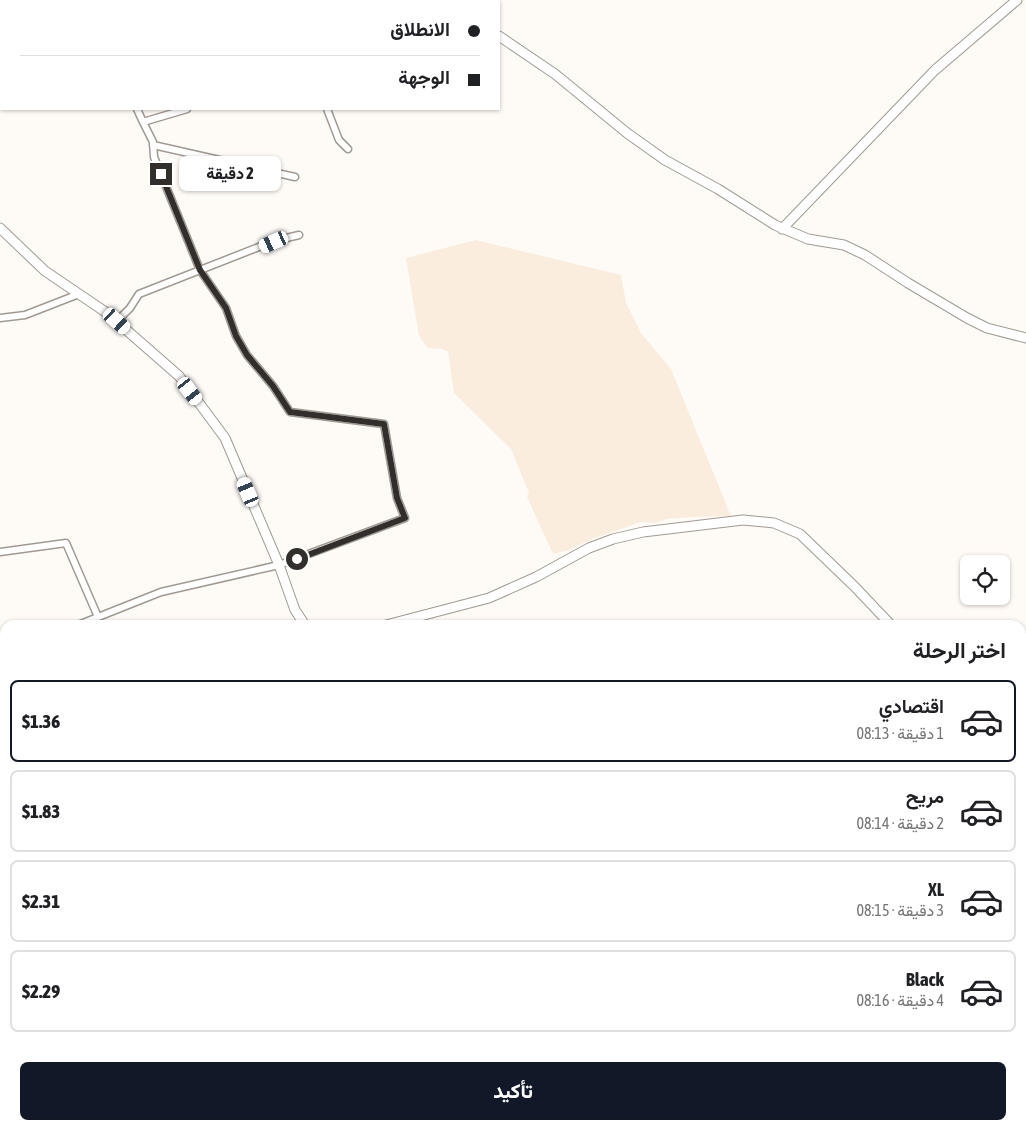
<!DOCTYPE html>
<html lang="ar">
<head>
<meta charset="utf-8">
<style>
	body { margin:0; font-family:"Asap Condensed",Vazirmatn,sans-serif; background:#f2f2f2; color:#202124; direction:rtl; height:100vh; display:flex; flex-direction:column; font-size:19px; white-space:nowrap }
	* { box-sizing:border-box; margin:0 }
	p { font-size:16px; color:#757577 }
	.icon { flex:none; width:28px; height:28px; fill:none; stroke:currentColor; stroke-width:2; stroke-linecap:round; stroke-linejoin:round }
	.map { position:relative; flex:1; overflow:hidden; direction:ltr }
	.side { position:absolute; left:0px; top:620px; width:1026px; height:510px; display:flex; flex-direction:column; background:#fff; border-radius:15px 15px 0 0; box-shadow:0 1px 4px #0004; direction:rtl }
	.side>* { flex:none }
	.guide { position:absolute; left:0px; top:0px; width:500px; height:110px; box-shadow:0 1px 4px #0004; direction:rtl; display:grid; align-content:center; height:110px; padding:0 20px; background:#fff }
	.buttons { position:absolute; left:960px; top:555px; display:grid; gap:10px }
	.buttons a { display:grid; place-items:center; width:50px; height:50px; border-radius:8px; background:#fff; box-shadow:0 1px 4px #0004; font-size:25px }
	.end { position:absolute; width:22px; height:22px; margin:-11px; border:6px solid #312e2b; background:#fff; box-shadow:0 0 0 2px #fff }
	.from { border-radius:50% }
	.bubble { position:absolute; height:35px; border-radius:8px; background:#fff; box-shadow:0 1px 4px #0004; font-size:16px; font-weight:800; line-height:35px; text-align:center; direction:rtl }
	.car { position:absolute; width:15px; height:30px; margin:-15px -8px; border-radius:6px; box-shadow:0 0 4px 1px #0007; background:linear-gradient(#fff 24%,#345 0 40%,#fff 0 76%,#345 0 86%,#fff 0) }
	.guide b { display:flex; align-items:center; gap:18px; height:48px; font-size:19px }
	.guide b+b { border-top:1px solid #e0e0e0 }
	.guide i { width:12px; height:12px; background:#202124 }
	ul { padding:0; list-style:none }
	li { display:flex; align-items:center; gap:15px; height:82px; margin:0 10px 8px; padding:0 10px; border:2px solid #e0e0e0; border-radius:8px }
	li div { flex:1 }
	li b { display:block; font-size:19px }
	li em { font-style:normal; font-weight:800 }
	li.active { border-color:#111827 }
	li>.icon { width:45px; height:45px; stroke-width:1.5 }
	h2 { padding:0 20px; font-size:22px; line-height:60px }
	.cta { display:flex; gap:10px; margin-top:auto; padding:10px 20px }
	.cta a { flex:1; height:58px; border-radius:8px; background:#111827; color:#fff; font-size:20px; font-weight:800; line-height:58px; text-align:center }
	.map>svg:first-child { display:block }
	.built { fill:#faedde }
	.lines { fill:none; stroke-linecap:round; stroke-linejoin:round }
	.street-casing { stroke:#a19a92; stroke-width:9 }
	.secondary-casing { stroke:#a19a92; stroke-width:11 }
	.street { stroke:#fff; stroke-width:6 }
	.secondary { stroke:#fff; stroke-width:9 }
	.route { stroke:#312e2b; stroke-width:6 }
</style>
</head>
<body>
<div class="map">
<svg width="1026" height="1130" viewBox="0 0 1026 1130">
	<rect width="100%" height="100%" fill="#fefbf7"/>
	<!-- built -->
	<path class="built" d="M476 240 621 275 626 303 641 333 671 369 731 516 693 517 667 519 656 523 641 522 592 539 569 550 553 554 527 497 529 493 511 449 454 393 448 352 442 349 428 348 419 336 406 258Z
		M5 950V1125H34L33 1130H0V951Z"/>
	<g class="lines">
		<defs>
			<path id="street" d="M89 0 90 1
				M149 1 152 0
				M0 19 1 24
				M0 37 1 36
				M137 109 143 122 187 109
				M327 109 339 140 348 149
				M153 145 295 177
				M0 318 25 315 79 294
				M117 321 130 308 139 294 274 241 299 235
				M0 552 66 543 98 617
				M78 625 161 592 279 565 405 518 397 498 384 424 290 412 273 386 247 355 236 336 226 308 200 270 154 157 153 142 143 122
				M0 669 5 666
				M1021 698 1026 697
				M0 1045 5 1040
				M75 1125 77 1129H98
				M191 1125V1130
				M247 1125V1130
				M783 1125V1130"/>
			<path id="secondary" d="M453 0V1
				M499 36 555 74 627 133 665 160 718 189 775 225 808 239 844 245 865 255 908 283 967 318 987 328 1026 338
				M0 228 45 271 107 313 179 376 225 438 279 565 295 610 305 625
				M782 229 935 70 1017 0
				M386 625 489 598 536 577 589 548 613 539 643 532 743 520 774 523 800 534 855 587 891 625
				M1021 752 1026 751
				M1021 764 1026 769
				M374 1125V1130"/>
		</defs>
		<!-- street casing -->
		<use href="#street" class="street-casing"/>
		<!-- secondary casing -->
		<use href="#secondary" class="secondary-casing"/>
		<!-- street -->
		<use href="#street" class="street"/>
		<!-- secondary -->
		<use href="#secondary" class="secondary"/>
	</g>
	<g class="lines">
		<!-- route -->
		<path class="route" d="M161 174 200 270 226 308 236 336 247 355 273 386 290 412 384 424 397 498 405 518 297 559"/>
	</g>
</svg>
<div class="buttons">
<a><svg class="icon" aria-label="locate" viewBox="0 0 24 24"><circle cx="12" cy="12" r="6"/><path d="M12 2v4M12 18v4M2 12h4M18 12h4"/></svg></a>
</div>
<i class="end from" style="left:297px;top:559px"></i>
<i class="end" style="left:161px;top:174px"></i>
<div class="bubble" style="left:179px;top:156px;width:102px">2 دقيقة</div>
<i class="car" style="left:274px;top:242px;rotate:246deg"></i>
<i class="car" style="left:117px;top:321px;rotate:132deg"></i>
<i class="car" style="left:190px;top:391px;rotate:143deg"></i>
<i class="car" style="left:248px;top:492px;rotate:337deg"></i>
<div class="guide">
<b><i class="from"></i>الانطلاق</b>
<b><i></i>الوجهة</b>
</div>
<section class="side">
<h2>اختر الرحلة</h2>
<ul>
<li class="active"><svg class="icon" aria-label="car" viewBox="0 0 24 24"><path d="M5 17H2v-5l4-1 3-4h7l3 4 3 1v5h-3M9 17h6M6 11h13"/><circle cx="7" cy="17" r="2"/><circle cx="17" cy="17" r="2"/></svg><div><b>اقتصادي</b><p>1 دقيقة · 08:13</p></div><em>$1.36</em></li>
<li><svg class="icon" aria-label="car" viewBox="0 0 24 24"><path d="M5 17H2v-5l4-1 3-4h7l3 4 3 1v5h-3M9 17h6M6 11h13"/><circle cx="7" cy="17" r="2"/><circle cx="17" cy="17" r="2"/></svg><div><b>مريح</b><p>2 دقيقة · 08:14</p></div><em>$1.83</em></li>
<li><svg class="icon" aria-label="car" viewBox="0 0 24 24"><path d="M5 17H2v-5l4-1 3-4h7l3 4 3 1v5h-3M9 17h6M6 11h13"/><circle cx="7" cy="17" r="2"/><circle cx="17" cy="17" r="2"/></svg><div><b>XL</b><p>3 دقيقة · 08:15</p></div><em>$2.31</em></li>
<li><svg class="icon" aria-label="car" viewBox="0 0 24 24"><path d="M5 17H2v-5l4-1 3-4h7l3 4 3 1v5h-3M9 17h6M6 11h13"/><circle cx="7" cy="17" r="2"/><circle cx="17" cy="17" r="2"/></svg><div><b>Black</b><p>4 دقيقة · 08:16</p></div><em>$2.29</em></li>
</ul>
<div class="cta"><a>تأكيد</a></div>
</section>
</div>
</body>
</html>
